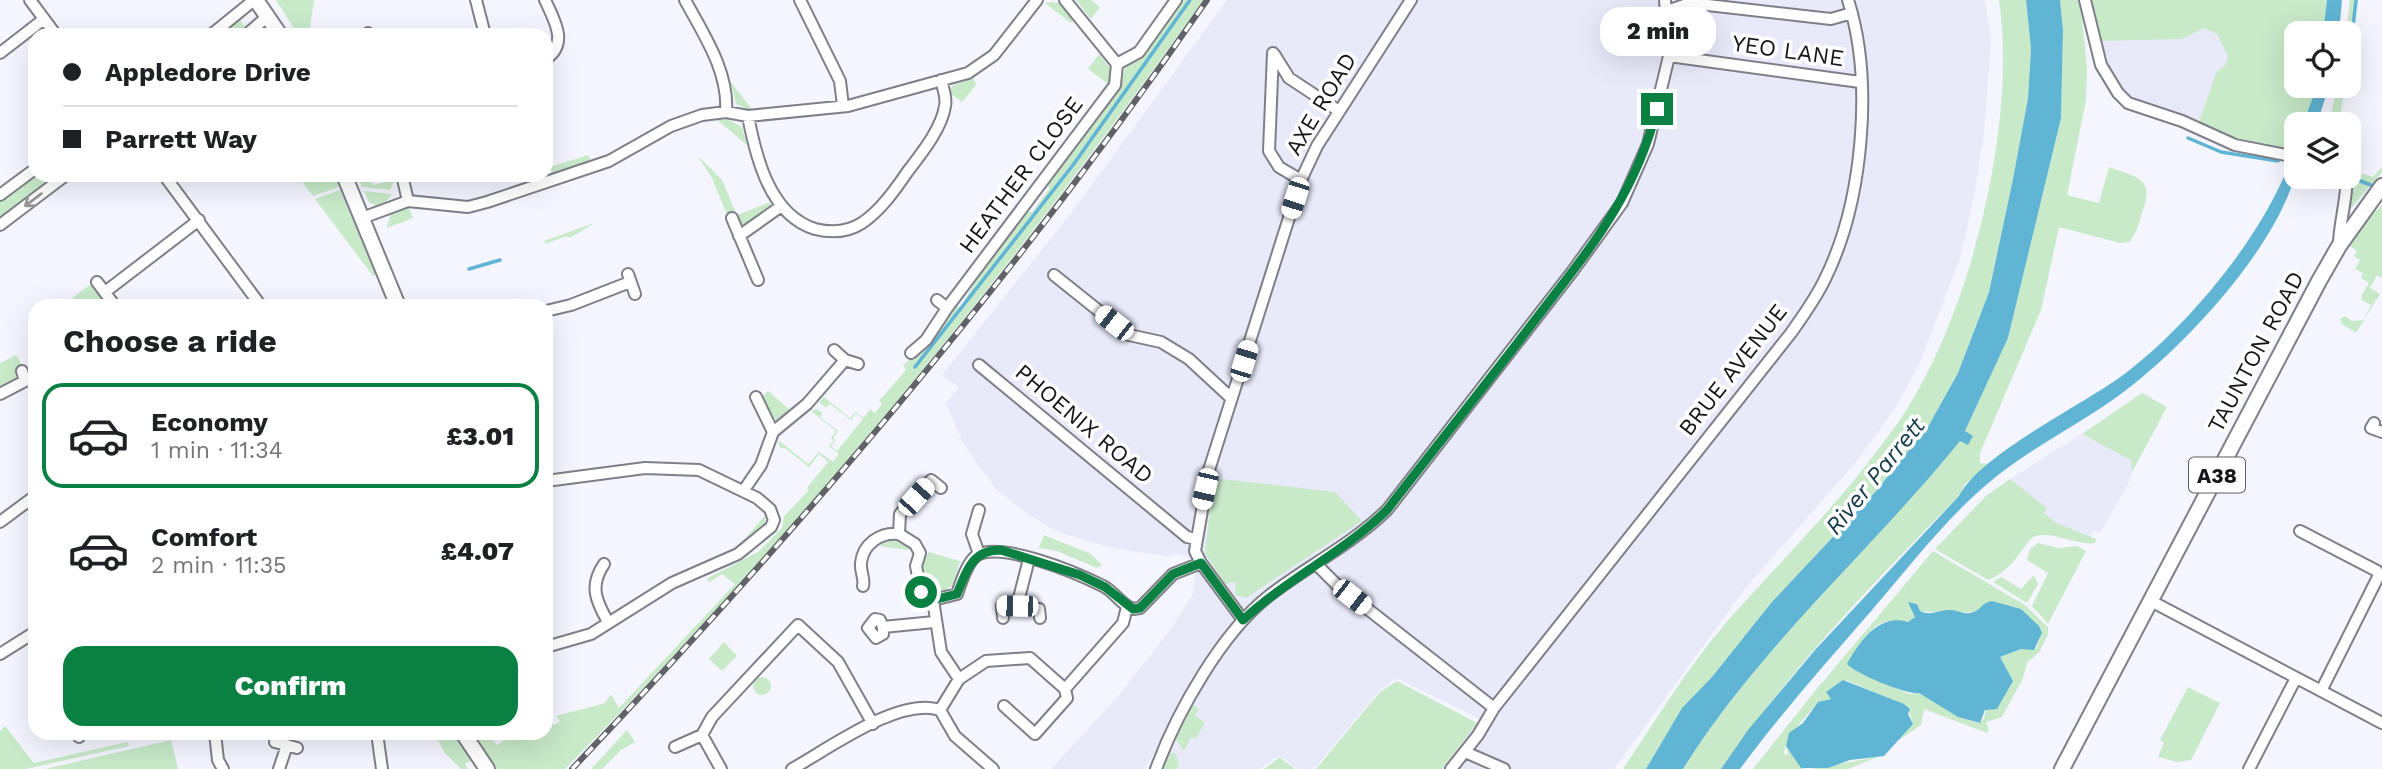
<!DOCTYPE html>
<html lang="en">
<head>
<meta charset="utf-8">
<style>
	body { margin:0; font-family:"Work Sans",sans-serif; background:#f6f6f6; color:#202124; height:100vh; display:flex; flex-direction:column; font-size:26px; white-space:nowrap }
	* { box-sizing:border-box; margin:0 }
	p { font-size:23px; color:#757577 }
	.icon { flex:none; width:38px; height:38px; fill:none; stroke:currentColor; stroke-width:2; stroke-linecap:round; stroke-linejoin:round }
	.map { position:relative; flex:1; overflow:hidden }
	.panel { position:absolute; left:28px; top:299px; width:525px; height:441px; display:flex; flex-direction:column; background:#fff; border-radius:21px; box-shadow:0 7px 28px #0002 }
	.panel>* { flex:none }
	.banner { position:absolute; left:28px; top:28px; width:525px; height:154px; border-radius:21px; box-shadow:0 7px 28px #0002; display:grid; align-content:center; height:154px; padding:0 35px; background:#fff }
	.fabs { position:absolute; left:2284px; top:21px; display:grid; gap:14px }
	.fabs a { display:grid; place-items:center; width:77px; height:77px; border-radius:14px; background:#fff; box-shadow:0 7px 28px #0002; font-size:35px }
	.end { position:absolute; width:32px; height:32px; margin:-16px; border:9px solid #0b8043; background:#fff; box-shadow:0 0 0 4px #fff }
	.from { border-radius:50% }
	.bubble { position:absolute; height:49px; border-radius:21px; background:#fff; box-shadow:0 7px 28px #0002; font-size:23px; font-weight:800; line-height:49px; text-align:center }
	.car { position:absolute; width:21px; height:42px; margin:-21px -10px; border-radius:9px; box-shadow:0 0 5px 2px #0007; background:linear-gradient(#fff 24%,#345 0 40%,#fff 0 76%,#345 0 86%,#fff 0) }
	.banner b { display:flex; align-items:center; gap:24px; height:66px; font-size:26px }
	.banner b+b { border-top:2px solid #e0e0e0 }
	.banner i { width:18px; height:18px; background:#202124 }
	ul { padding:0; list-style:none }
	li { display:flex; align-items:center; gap:21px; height:105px; margin:0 14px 10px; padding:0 21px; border:4px solid transparent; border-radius:21px }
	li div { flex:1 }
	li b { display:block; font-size:26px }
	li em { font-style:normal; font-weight:800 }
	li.active { border-color:#0b8043 }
	li>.icon { width:63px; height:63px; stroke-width:1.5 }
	h2 { padding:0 35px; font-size:32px; line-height:84px }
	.primary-button { display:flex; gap:14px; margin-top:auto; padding:14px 35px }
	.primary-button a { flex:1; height:80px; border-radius:21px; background:#0b8043; color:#fff; font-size:28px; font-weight:800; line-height:80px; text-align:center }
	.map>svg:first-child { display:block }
	.built { fill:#e8e9f9 }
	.green { fill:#c8eac9; fill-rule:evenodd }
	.water { fill:#61b5d4 }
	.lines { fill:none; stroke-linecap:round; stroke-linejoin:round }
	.stream { stroke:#61b5d4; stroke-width:3.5 }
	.minor-casing { stroke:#7f7f88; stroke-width:14 }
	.major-casing { stroke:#7f7f88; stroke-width:18 }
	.minor { stroke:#fff; stroke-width:10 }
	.major { stroke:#fff; stroke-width:14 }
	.rail-casing { stroke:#616268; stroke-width:6 }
	.rail { stroke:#fff; stroke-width:3.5; stroke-dasharray:10; stroke-linecap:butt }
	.oneway { stroke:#969698 }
	.route { stroke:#0b8043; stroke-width:9 }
	.labels { text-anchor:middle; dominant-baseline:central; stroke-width:7; stroke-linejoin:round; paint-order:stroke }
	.shield { fill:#fff; stroke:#5c5c5f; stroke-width:2 }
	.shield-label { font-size:21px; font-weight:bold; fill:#16161a }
	.street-label { font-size:23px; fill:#16161a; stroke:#fff }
	.water-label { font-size:24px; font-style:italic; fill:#153c4a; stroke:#fff }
</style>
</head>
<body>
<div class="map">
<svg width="2382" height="769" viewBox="0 0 2382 769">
	<rect width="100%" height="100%" fill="#f4f5ff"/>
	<!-- built -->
	<path class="built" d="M1227 0H1985L1991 41 1984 133 1974 197 1960 258 1920 362 1896 407 1856 462 1743 591 1614 769H1442L1477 723 1484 721 1396 678 1378 692 1314 769H1297L1279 755 1260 769H1161L1166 754 1154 753 1145 769H1051L1120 694 1170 630 1193 594 1196 571 1193 559 1180 554 1167 556 1111 548 1058 532 1023 511 995 488 963 443 946 403 959 387 942 375 1072 212Z
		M2204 28 2217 34 2228 57 2225 66 2217 71 2198 124 2128 95 2108 69 2098 41 2182 39Z
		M2082 434 2136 462 2128 484 2100 533 2093 530 2090 537 2056 523 2044 513 2047 509 2010 479Z"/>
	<!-- green -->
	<path class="green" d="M276 0H314L309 35H298Z
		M1076 0H1091L1100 7 1091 19Z
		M1182 0H1203C1011 272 799 532 565 769H497L471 733H487L497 745 515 733 520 739 530 733H546V719L555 725 560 721 556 716 605 703 611 694 619 708 735 584 722 574 710 582 706 579 758 552 782 528 784 516 809 490 807 488 828 462 819 454 809 467 785 448H780L778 440 808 464 819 452 833 462 839 454 829 446 834 441 831 438 836 431 811 411 817 409 822 413 820 417 838 431 833 438 836 440 831 446 837 451 863 419 856 413 851 420 830 404 826 408 819 402 824 397 850 418 856 412 864 418 870 409 875 413 882 404 879 401 906 370 903 365 923 349 954 307 961 306 982 271 1026 212H1032L1049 189 1048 183 1120 87 1125 68 1145 53Z
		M1999 0H2026L2031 49 2028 98 2013 179 1989 292 1958 373 1929 425 1876 491 1771 603 1712 677 1682 708 1646 769H1623C1660 714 1696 654 1741 606 1798 543 1858 483 1905 412 1972 308 2017 122 1999 0Z
		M2060 0H2080L2087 67 2086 100 2067 195 2099 203 2109 167C2141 179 2155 178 2141 216 2138 225 2136 235 2129 242L2120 243 2059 227 2041 310 1980 453V463L1990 464 1965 484 1959 496C1874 581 1790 670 1721 769H1683C1759 647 1870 552 1960 440L1972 436 1965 431 2008 338 2061 118 2063 30Z
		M2089 0H2327L2323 33H2296V86H2317L2303 124H2296L2293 151 2242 141 2198 124 2217 71 2225 66 2228 57 2217 34 2204 28 2182 39 2098 41Z
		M2350 0H2358C2356 19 2345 72 2357 84L2354 89H2345L2339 124H2329L2337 86H2348V33H2346Z
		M1052 2 1059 3 1073 20 1071 23 1045 3Z
		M240 20 247 30 241 35H220Z
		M1099 54 1111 69 1108 84 1088 69Z
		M973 77 976 85 962 102 950 93 952 86Z
		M730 81 755 113 736 104Z
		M727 119 742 127 747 145 717 120Z
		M588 155 591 161 552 174 550 167Z
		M698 156 722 180 736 213 728 217 712 178Z
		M2382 167V172L2346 214 2352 190 2349 169 2373 177Z
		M35 175H55L0 217V202Z
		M297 175H334L339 187 313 196Z
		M357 175H368L373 185 394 180 390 190 362 187Z
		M340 190 376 275 373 276 315 199Z
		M364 191 392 194 386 202 376 206 368 201Z
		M770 202 771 207 744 227 735 216Z
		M2382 205V278L2377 275 2370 288 2380 294 2356 333 2342 324 2340 319 2345 316 2352 321 2364 320 2371 305 2362 300 2361 296 2369 283 2361 278 2363 273 2355 269 2360 260 2354 256 2357 251 2350 246 2365 222Z
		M409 207 413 218 387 228 391 211Z
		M594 223 570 238 566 236 546 244 544 241Z
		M91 284 107 306H70L67 302Z
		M16 355 23 367 18 379 0 390V363Z
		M768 391 790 410 776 420 761 398Z
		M2142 393 2167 407 2132 472 2131 460 2082 434Z
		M1214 478 1335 492 1362 521 1246 598 1235 595 1236 582 1225 584 1205 553Z
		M2010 479 2047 508 2044 513 2056 523 2096 539 2095 543C2079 546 2053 531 2036 536 2025 539 2015 571 1988 580L1935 549 1986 496Z
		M765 515V524C748 540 730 552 708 561V559C731 557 752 532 765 515Z
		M1044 535 1091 554 1102 565 1097 568 1057 551 1039 548Z
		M886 540 898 541 910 550 883 547 880 544Z
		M2038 543 2059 548 2077 546 2086 551 2048 624 2032 606 2048 573 2027 560 2030 549Z
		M1933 551 2025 605 2048 627V634L2040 651 2027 663 2023 678 2002 717 1986 722 1989 731 1987 733 1924 709 1921 725 1899 740 1900 734 1913 724 1907 706 1846 680 1826 692 1832 699 1818 702C1807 716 1784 738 1784 754L1788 755 1787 747 1804 769H1753L1811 696ZM1992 601 2021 609 2041 636 2036 649H2021L2000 657 2010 682 1997 708 1987 707 1983 720 1977 723 1958 717 1928 697 1919 693 1909 694 1862 674 1848 664C1854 650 1872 622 1889 621 1900 620 1906 626 1915 617L1910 602 1917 604 1920 611C1924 613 1971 613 1974 612 1981 609 1984 603 1992 601Z
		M929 552 960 561 952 586 941 592 929 590C919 578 921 564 929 552Z
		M2034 575 2038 584 2027 603 1993 582 2001 577 2021 589Z
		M724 642 737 656 722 671 709 659Z
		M753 686a9 9 0 1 1 18 0a9 9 0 1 1-18 0Z
		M1397 681 1477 723 1442 769H1316L1379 693Z
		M2188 687 2220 703 2191 760 2177 762 2158 757 2164 743 2160 740Z
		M1193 705 1199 709 1195 716 1205 722 1196 739 1191 737 1184 751 1176 739Z
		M5 726 34 763 123 743 128 742 129 746 26 769H0V731Z
		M627 730 635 742 621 750 602 769H591Z
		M434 733H455L472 760 465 764 468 769H461L445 753Z
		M171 740 178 769H45Z
		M1171 753H1175L1179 763 1176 769H1162Z
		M1880 756 1848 769H1811C1834 765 1856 761 1880 756Z
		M1280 757 1282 759 1295 769H1264Z"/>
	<!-- water -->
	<path class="water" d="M2026 0H2060L2063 30 2061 118 2008 338 1965 431 1973 436 1968 445 1960 441C1870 552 1759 647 1683 769H1646L1682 708 1712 677 1771 603 1876 491 1929 425 1958 373 1989 292 2013 179 2028 98 2031 49Z
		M2327 0H2342L2339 33H2323Z
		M2317 86H2329L2317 124H2303Z
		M2296 144C2296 154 2298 166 2295 175 2275 251 2177 355 2114 399 2073 428 2025 451 1986 485 1944 521 1909 567 1872 610 1827 662 1781 713 1740 769H1721L1748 730 1815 650 1959 496C1979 456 2078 407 2119 378 2188 328 2272 227 2296 144Z
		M1992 601 2021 609 2039 626 2042 633 2034 650 2021 649 2000 657 2013 681 1997 709 1985 710 1980 723 1958 717 1919 693C1907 695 1856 674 1847 664 1860 640 1880 613 1908 622L1915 617 1908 602 1917 604 1920 611C1930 616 1937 611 1948 610 1958 609 1963 616 1974 612 1981 609 1983 602 1992 601Z
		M1843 680 1904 704 1910 709 1908 714 1913 724 1884 756 1850 760 1828 768H1801L1786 746 1789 733 1803 723 1818 702 1831 699 1826 692Z"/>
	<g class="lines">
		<!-- stream -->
		<path class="stream" d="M2351 44 2356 0
			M2188 138 2221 152 2278 161
			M2352 178 2371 185
			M469 269 500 260
			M915 367 1073 165 1190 0"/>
		<defs>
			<path id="minor" d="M30 0 56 35
				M476 0 485 35
				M545 0C554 20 569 43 546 59
				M685 0C704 35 729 72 726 112
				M800 0 840 81 843 106
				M2085 0 2101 65 2118 93 2128 103 2182 121 2235 145 2296 157
				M1667 11 1690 3 1831 19 1852 13
				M368 33V35
				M211 35 254 0
				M246 35 268 16
				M0 53 44 19
				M1273 53 1269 151 1279 167 1301 180
				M1274 54 1289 78 1339 111
				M1669 56 1860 82
				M1117 64 1139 52 1176 0
				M748 116C756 158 770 215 815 229 831 233 848 232 862 223 881 210 895 190 908 171 921 154 942 128 945 106 947 98 943 88 941 80
				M164 175 261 306
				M402 175 408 201
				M0 195 35 169
				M362 218 408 201 468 207 487 202 609 161 671 126 702 115 726 112 748 116 848 106 968 73 994 55 1037 0
				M732 218 758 280
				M0 225 66 175
				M739 236 780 207
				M2339 246C2338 228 2350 187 2345 177
				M628 274 635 294
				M1054 275 1129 335 1161 342 1189 359 1230 397
				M97 282 112 302
				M105 292 199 220
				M947 308 1115 85 1117 64 1065 0
				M546 311 571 305 630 282
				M834 350 845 360 858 364
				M911 353 926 340 947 308 937 300
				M979 365 1187 537 1196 539
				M0 394 25 381 22 371
				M2374 423 2371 428 2382 432
				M773 432 807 404 845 360
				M546 481 645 468 699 470 757 498 770 509 774 520 771 527 738 554 672 583 591 634 546 647
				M744 490 761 465 773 432 756 397
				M979 510 972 534 979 554
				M0 522 35 496
				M2300 531 2377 571 2379 575 2321 691
				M899 534 915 544 920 553 916 566 921 592 933 600
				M604 564C589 586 596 601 608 622
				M1317 565 1337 585 1494 708
				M863 586C865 578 860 572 861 563 863 544 880 532 899 534L900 514 931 480 941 488
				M2151 601 2382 723
				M1017 606 1029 559
				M1003 618 1002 606 1039 609 1040 618
				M1243 620 1201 563 1195 551 1209 470 1301 180 1317 146 1411 0
				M883 627 880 620 875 619 868 628 876 638 883 634V627L934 622
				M0 654 35 632
				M959 679 986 661 1030 658 1065 689 1123 623 1127 607
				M1004 706 1035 734 1067 698 1065 689
				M940 710 959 679 941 652 933 600 957 594C961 582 967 563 976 556 1000 540 1079 574 1103 586 1115 592 1121 605 1133 609L1140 608 1173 574 1201 563
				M79 733V737
				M215 733 218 760 223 769
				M377 733 382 769
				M702 735 721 769
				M275 742 297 748
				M675 747 702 735 712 717 798 625 838 662 873 724
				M1465 752 1504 769
				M279 769 287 745
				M792 769C828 749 900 696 940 710L955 736 993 769
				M1156 769C1177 712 1222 632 1270 595 1309 565 1351 545 1387 510L1572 272 1622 203 1648 144 1669 56 1665 0
				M1451 769 1478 735 1494 708 1791 333C1803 316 1816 298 1825 279 1863 202 1874 81 1848 0
				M2249 769 2296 678"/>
			<path id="major" d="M256 0 280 35
				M344 175 398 306
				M463 733 487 769
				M2062 769 2319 281 2339 246 2382 186"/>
		</defs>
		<!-- minor casing -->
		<use href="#minor" class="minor-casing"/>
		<!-- major casing -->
		<use href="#major" class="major-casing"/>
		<!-- minor -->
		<use href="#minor" class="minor"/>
		<!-- major -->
		<use href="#major" class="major"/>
		<defs>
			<path id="rail" d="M572 769C802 527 1017 275 1207 0"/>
		</defs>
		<!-- rail casing -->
		<use href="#rail" class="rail-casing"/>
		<!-- rail -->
		<use href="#rail" class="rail"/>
	</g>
	<!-- one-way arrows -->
	<defs><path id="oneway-shaft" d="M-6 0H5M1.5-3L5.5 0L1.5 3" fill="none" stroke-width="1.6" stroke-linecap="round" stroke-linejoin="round" transform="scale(1.75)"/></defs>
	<use class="oneway" href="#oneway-shaft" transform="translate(33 200) rotate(143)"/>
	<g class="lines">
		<!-- route -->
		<path class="route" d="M921 592 933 600 957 594C967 570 972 550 1001 550L1080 575 1105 587 1133 609 1140 608 1173 574 1201 563 1243 620C1288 578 1343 553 1387 510 1435 448 1484 387 1532 324 1587 252 1634 199 1657 109"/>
	</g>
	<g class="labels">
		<!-- shield labels -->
		<rect class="shield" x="2189" y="457.5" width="56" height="35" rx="5"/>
		<g class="shield-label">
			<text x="2217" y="475">A38</text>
		</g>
		<!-- street labels -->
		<g class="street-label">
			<text transform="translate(1788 51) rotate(8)">YEO LANE</text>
			<text transform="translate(1321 104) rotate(-59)">AXE ROAD</text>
			<text transform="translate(1021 175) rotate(-53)">HEATHER CLOSE</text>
			<text transform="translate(2256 352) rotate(-62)">TAUNTON ROAD</text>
			<text transform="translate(1733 370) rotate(-52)">BRUE AVENUE</text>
			<text transform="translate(1084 424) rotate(40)">PHOENIX ROAD</text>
		</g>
		<!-- water labels -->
		<g class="water-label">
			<text transform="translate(1875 476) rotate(-51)">River Parrett</text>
		</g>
	</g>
</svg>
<div class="fabs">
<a><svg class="icon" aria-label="locate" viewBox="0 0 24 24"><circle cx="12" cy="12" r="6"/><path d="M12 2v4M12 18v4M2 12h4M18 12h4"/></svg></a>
<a><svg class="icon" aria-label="layers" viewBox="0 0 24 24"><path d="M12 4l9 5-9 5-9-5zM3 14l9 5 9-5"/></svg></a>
</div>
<i class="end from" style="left:921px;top:592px"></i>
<i class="end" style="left:1657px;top:109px"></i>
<div class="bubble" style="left:1600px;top:7px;width:116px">2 min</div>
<i class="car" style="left:1295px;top:198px;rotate:198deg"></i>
<i class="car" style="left:1114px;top:323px;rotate:308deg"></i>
<i class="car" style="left:1244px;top:361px;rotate:17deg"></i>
<i class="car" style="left:1205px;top:489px;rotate:193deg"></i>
<i class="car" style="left:916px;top:497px;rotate:42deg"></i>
<i class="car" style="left:1352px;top:597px;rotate:128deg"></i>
<i class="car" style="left:1017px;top:606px;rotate:271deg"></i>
<div class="banner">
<b><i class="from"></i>Appledore Drive</b>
<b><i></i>Parrett Way</b>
</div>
<section class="panel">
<h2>Choose a ride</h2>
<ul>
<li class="active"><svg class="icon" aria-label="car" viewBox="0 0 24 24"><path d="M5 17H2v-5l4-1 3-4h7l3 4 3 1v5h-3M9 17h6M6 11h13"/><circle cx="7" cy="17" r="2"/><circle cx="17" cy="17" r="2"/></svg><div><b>Economy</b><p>1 min · 11:34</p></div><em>£3.01</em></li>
<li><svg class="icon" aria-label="car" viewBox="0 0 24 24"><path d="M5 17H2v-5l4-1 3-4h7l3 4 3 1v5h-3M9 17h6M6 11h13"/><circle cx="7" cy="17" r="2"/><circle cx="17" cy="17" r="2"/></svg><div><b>Comfort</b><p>2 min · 11:35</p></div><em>£4.07</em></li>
</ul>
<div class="primary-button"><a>Confirm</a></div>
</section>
</div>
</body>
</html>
